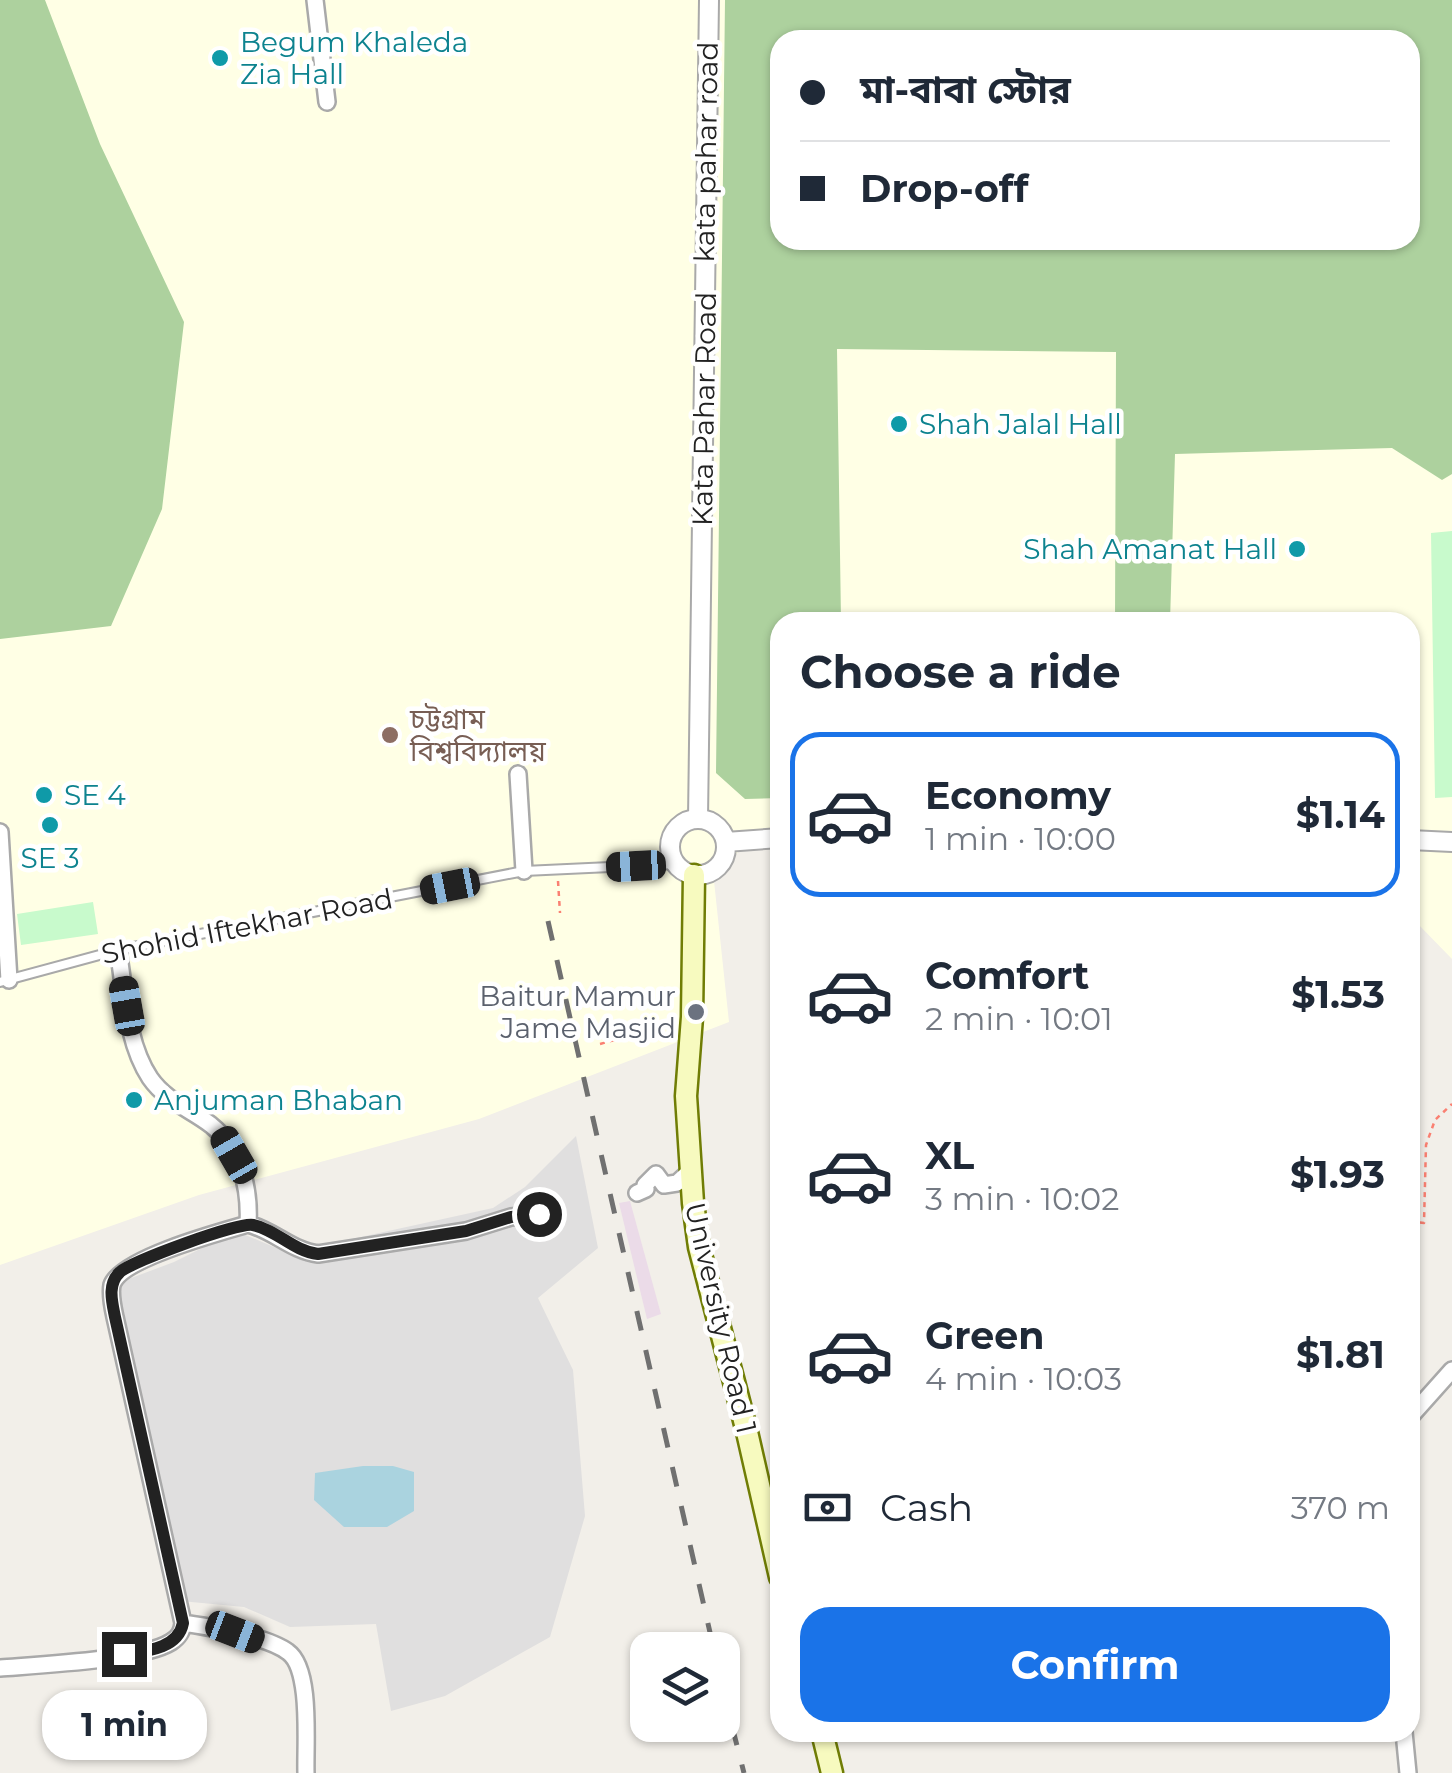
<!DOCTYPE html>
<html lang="en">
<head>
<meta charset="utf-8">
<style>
	body { margin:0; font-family:Montserrat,"Noto Sans Bengali",sans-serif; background:#f2f2f3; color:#1f2937; height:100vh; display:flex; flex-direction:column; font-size:38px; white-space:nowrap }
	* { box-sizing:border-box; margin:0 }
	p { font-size:32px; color:#747a83 }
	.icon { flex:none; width:55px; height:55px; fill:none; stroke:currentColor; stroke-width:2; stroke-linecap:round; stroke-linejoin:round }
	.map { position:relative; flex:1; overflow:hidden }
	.drawer { position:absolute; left:770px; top:612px; width:650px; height:1130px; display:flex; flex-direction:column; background:#fff; border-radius:30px; box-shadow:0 2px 8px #0004 }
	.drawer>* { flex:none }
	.guide { position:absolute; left:770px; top:30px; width:650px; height:220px; border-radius:30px; box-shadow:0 2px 8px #0004; display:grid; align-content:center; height:220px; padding:0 30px; background:#fff }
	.fabs { position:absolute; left:630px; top:1632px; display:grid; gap:20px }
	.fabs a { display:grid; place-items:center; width:110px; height:110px; border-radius:20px; background:#fff; box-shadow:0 2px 8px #0004; font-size:50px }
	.end { position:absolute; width:45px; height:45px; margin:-22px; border:12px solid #222; background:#fff; box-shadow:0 0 0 5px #fff }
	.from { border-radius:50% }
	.bubble { position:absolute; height:70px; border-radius:30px; background:#fff; box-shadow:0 2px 8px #0004; font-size:32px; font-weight:700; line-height:70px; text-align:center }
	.car { position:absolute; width:30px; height:60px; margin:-30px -15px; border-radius:12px; box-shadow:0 0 8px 2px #0007; background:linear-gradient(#222 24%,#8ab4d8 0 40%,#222 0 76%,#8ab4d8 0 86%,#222 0) }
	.guide b { display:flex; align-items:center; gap:35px; height:95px; font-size:38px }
	.guide b+b { border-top:2px solid #e0e1e3 }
	.guide i { width:25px; height:25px; background:#1f2937 }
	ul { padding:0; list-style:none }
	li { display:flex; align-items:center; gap:30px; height:165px; margin:0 20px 15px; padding:0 10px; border:5px solid transparent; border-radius:30px }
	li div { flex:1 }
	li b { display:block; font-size:38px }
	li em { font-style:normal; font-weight:700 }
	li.active { border-color:#1a73e8 }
	li>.icon { width:90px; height:90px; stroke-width:1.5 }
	h2 { padding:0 30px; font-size:45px; line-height:120px }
	.pay { display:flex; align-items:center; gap:25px; height:110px; padding:0 30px; font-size:38px }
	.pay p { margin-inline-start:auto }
	.button { display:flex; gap:20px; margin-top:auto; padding:20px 30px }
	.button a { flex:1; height:115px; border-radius:30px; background:#1a73e8; color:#fff; font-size:40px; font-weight:700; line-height:115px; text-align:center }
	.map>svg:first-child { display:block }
	.residential { fill:#e0dfdf }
	.industrial { fill:#ebdbe8 }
	.education { fill:#ffffe5; fill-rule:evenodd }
	.forest { fill:#add19e; fill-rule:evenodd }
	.park { fill:#c8facc }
	.water { fill:#aad3df }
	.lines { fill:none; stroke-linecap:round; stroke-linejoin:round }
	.service-casing { stroke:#a9a9a9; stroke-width:12 }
	.minor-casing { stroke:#a9a9a9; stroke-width:20 }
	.tertiary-casing { stroke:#a9a9a9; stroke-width:22 }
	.secondary-casing { stroke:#707d05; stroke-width:25 }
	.path { stroke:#fa8072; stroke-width:2.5; stroke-dasharray:5 5; stroke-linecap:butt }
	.service { stroke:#fff; stroke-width:8 }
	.minor { stroke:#fff; stroke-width:15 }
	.tertiary { stroke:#fff; stroke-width:18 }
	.secondary { stroke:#f7fabf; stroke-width:20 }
	.rail { stroke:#707070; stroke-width:5; stroke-dasharray:20 20; stroke-linecap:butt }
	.route { stroke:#222; stroke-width:12 }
	.culture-dot { fill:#0f9aa8; stroke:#fff; stroke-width:4 }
	.education-dot { fill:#8d6e63; stroke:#fff; stroke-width:4 }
	.worship-dot { fill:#6b7280; stroke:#fff; stroke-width:4 }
	.labels { text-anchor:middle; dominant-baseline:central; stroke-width:9; stroke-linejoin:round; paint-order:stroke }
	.culture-label { font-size:28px; fill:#0d838f; stroke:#fff; text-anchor:start }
	.street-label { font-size:28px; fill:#222; stroke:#fff }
	.education-label { font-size:28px; fill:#785e54; stroke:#fff; text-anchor:start }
	.worship-label { font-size:28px; fill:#5b616d; stroke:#fff; text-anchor:end }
</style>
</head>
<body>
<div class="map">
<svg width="1452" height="1773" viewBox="0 0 1452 1773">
	<rect width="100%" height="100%" fill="#f2efe9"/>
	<!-- residential -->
	<path class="residential" d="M576 1136 598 1248 538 1298 573 1370 585 1516 550 1637 445 1696 391 1711 376 1624 290 1627 244 1607 181 1601 118 1283 174 1262 236 1231 288 1253 493 1208 525 1187Z"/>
	<!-- industrial -->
	<path class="industrial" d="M630 1201 661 1314 647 1319 619 1203Z"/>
	<!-- education -->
	<path class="education" d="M0 0H1452V959L1417 923 1410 922V622H780V848L739 851 714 881 729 1022 479 1119 199 1195 0 1265ZM780 40H1410V240H780Z"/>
	<!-- forest -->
	<path class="forest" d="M0 0H45L100 144 184 322 162 509 111 626 0 639Z
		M725 0H1452V474L1442 480 1392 448 1175 454 1170 622H1115L1116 352 837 349 841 622H780V798L745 799 716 773ZM780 40H1410V240H780Z"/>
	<!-- park -->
	<path class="park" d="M1452 531V797L1435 798 1431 533Z
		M93 902 98 934 21 945 17 914Z"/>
	<!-- water -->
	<path class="water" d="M363 1466H393L414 1472V1511L387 1527H344L314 1500 315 1473Z"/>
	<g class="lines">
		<defs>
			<path id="service" d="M0 982 118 950 524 871 675 864"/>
			<path id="minor" d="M315 0 327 102
				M518 774 524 871
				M0 832 9 980
				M118 950C125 990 126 1042 150 1078 166 1101 190 1109 211 1125 241 1149 250 1188 248 1224
				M637 1193 646 1189 645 1185 656 1174 664 1185 677 1183 690 1171
				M248 1224C273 1230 292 1251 318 1254L466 1231 511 1217 539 1214
				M1410 1417 1452 1370
				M183 1623C210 1627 267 1636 288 1652 312 1669 305 1745 306 1773
				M0 1668C37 1665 143 1660 171 1642 179 1637 182 1632 183 1623L115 1317C113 1308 110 1295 112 1285 120 1259 220 1232 248 1224
				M1404 1732 1408 1773"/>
			<path id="tertiary" d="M670 847a28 28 0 1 1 56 0a28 28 0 1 1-56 0Z
				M698 819 709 0
				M1410 840 1452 842
				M726 842 780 838"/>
			<path id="secondary" d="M694 875 692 1017 686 1096 693 1203 699 1247 747 1432 780 1577
				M822 1732 832 1773"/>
		</defs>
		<!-- service casing -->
		<use href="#service" class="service-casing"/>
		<!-- minor casing -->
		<use href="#minor" class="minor-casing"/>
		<!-- tertiary casing -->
		<use href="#tertiary" class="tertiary-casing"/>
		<!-- secondary casing -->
		<use href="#secondary" class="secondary-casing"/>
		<!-- path -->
		<path class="path" d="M558 881 560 913
			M600 1044 671 1024
			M1410 1221 1424 1223 1426 1145 1435 1120 1452 1104"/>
		<!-- service -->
		<use href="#service" class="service"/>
		<!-- minor -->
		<use href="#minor" class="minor"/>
		<!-- tertiary -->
		<use href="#tertiary" class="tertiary"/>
		<!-- secondary -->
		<use href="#secondary" class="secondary"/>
		<!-- rail -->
		<path class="rail" d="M548 921 714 1650
			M722 1687 744 1773"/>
	</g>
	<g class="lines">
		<!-- route -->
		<path class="route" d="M124 1654C146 1651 178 1649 183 1623L115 1317C112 1302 107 1284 120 1272 133 1261 238 1222 253 1225 277 1230 293 1251 318 1254L466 1231 511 1217 539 1214"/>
	</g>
	<!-- markers -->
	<g class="culture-dot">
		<circle cx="220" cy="58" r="10"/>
		<circle cx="899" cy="424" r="10"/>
		<circle cx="1297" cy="549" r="10"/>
		<circle cx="44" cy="795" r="10"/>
		<circle cx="50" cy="825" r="10"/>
		<circle cx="134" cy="1100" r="10"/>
	</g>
	<circle class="education-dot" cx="390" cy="735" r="10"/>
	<circle class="worship-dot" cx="696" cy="1012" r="10"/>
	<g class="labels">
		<!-- culture labels -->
		<g class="culture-label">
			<text x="240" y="42">Begum Khaleda<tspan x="240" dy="32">Zia Hall</tspan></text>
			<text x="919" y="424">Shah Jalal Hall</text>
			<text x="1277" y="549" text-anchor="end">Shah Amanat Hall</text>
			<text x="64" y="795">SE 4</text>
			<text x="50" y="858" text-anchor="middle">SE 3</text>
			<text x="154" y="1100">Anjuman Bhaban</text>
		</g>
		<!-- street labels -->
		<g class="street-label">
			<text transform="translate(706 152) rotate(-89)">kata pahar road</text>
			<text transform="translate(704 409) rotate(-89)">Kata Pahar Road</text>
			<text transform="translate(247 926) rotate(-11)">Shohid Iftekhar Road</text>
			<text transform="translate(721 1318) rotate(77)">University Road 1</text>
		</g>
		<!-- education labels -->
		<g class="education-label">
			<text x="410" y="719">চট্টগ্রাম<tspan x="410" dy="32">বিশ্ববিদ্যালয়</tspan></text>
		</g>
		<!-- worship labels -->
		<g class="worship-label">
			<text x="676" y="996">Baitur Mamur<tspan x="676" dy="32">Jame Masjid</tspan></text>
		</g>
	</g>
</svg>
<div class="fabs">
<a><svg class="icon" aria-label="layers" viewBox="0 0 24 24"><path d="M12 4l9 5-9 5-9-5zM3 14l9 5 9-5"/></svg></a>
</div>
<i class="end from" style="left:539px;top:1214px"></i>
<i class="end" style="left:124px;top:1654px"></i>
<div class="bubble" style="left:42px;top:1690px;width:165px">1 min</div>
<i class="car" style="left:636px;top:866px;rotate:267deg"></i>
<i class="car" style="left:450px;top:886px;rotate:259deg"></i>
<i class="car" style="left:127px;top:1006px;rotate:350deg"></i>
<i class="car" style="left:234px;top:1155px;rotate:330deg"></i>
<i class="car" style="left:235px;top:1632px;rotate:111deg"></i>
<div class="guide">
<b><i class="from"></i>মা-বাবা স্টোর</b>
<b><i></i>Drop-off</b>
</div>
<section class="drawer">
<h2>Choose a ride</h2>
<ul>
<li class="active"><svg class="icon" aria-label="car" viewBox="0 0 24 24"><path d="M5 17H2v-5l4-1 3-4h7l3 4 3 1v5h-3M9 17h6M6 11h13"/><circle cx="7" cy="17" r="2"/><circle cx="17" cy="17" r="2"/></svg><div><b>Economy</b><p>1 min · 10:00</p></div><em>$1.14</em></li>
<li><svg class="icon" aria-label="car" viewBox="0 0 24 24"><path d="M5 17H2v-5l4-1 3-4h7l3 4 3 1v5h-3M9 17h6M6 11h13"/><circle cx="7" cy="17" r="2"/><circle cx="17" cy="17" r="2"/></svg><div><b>Comfort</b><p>2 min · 10:01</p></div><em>$1.53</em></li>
<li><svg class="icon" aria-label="car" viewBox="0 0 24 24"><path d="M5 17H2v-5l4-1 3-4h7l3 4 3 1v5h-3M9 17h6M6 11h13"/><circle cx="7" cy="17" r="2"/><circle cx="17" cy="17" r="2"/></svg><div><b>XL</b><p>3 min · 10:02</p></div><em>$1.93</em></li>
<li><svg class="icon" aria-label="car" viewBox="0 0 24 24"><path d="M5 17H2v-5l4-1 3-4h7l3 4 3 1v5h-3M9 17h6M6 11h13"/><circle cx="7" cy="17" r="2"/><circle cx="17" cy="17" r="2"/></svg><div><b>Green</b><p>4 min · 10:03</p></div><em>$1.81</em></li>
</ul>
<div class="pay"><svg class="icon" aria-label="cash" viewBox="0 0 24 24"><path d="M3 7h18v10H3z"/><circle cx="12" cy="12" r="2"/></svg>Cash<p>370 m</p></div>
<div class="button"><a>Confirm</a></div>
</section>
</div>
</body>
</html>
